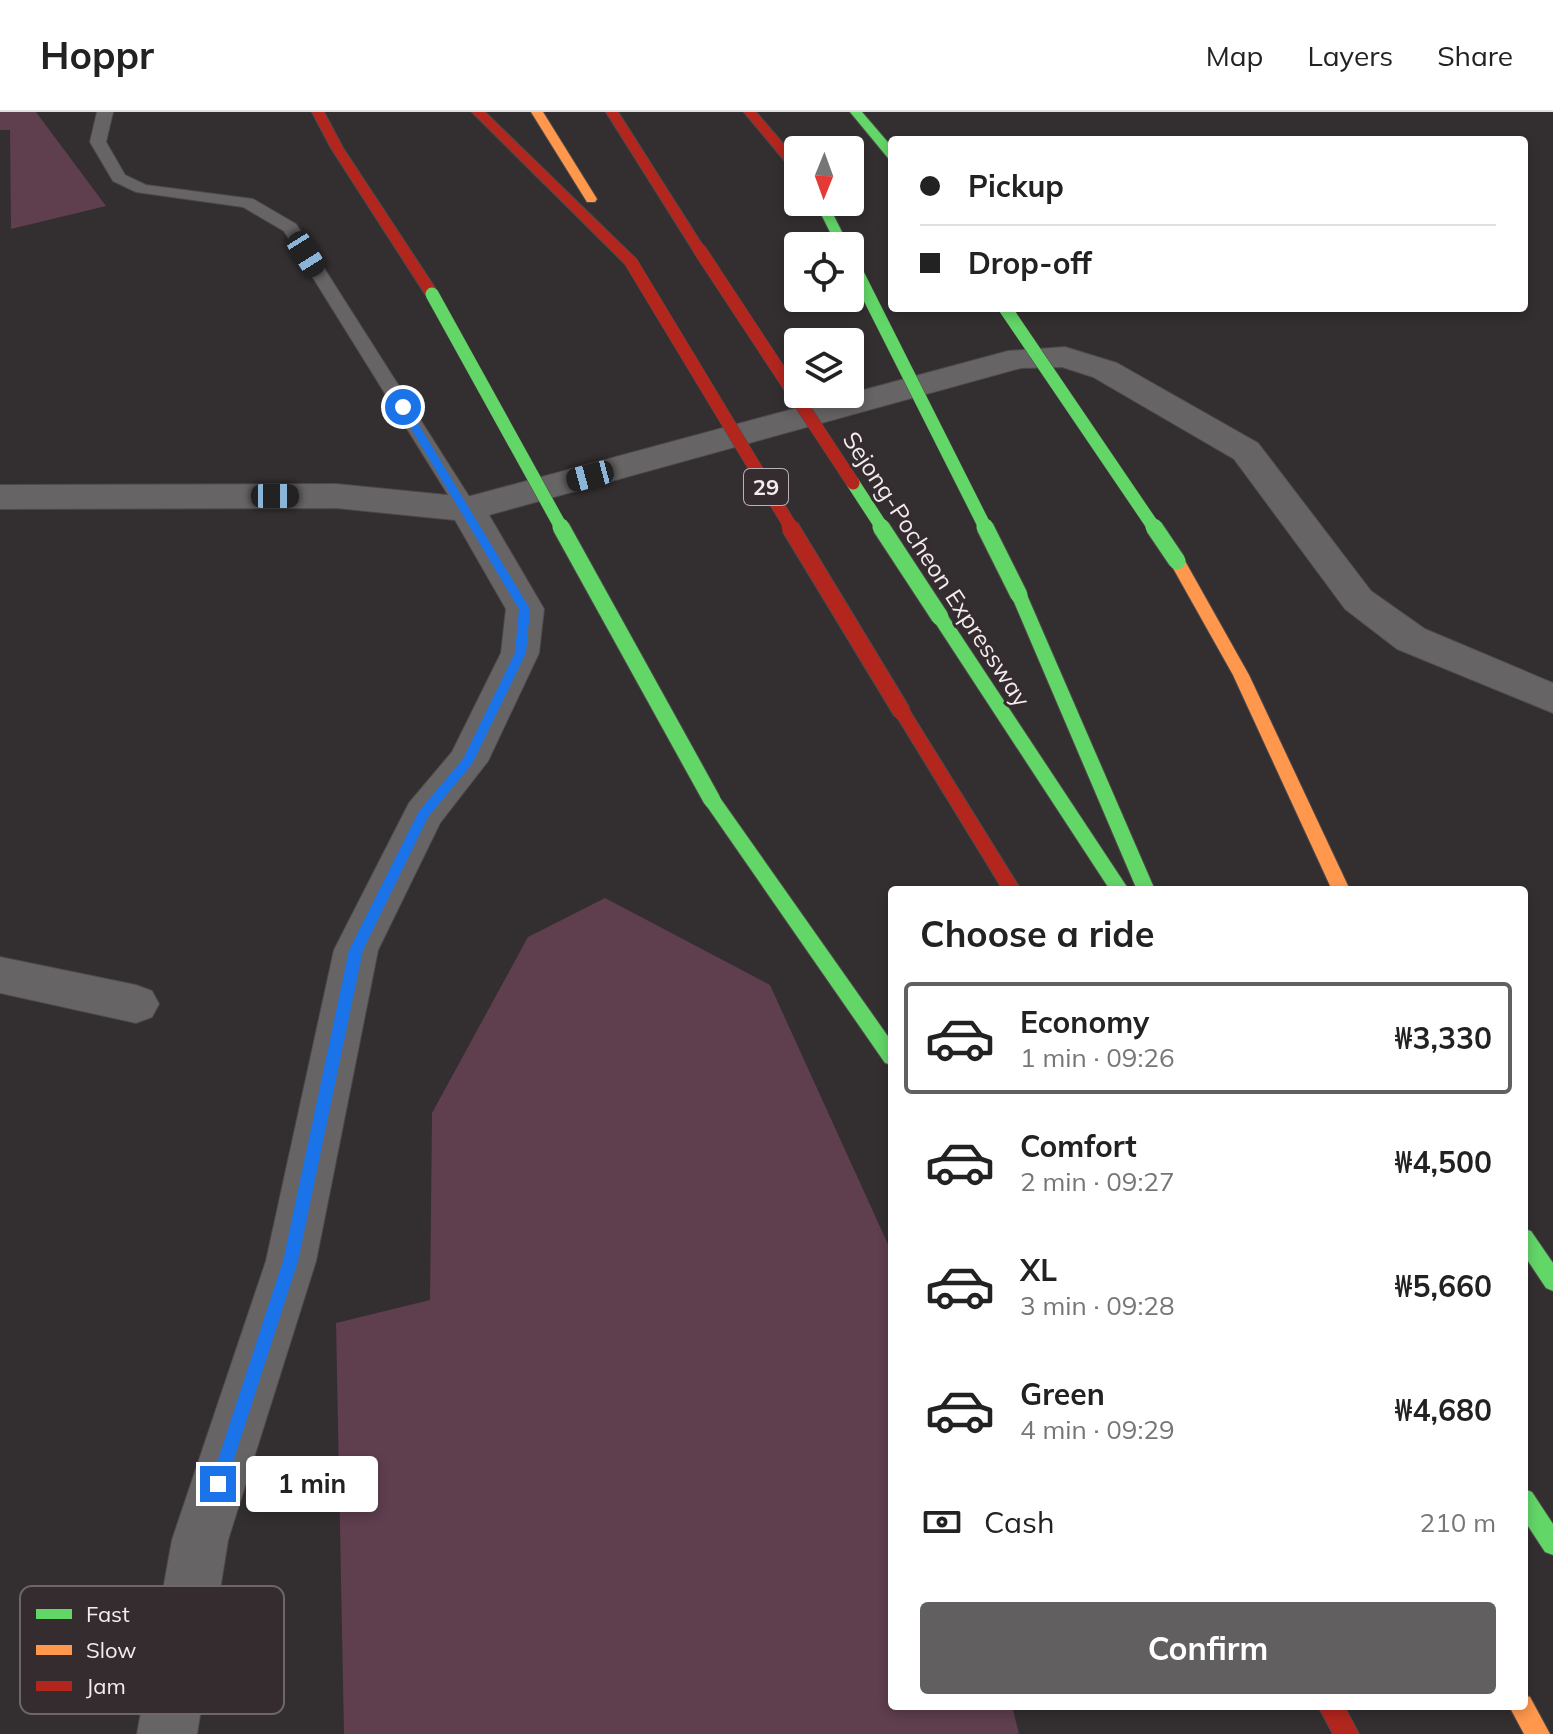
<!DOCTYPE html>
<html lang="en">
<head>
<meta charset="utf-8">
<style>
	body { margin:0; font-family:Mulish,sans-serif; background:#f2f2f2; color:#222; height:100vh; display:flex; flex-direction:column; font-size:30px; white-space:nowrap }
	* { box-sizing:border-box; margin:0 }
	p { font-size:26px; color:#767676 }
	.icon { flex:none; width:44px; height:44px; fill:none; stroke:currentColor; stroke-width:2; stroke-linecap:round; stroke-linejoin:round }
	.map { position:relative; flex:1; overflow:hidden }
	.panel { position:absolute; left:888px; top:774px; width:640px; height:824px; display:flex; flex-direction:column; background:#fff; border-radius:8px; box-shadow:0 4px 12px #0003 }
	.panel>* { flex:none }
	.guide { position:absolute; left:888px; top:24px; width:640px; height:176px; border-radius:8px; box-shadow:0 4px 12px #0003; display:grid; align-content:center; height:176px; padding:0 32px; background:#fff }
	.needle { width:52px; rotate:181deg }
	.buttons { position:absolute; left:784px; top:24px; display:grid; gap:16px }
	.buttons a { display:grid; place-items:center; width:80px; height:80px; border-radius:8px; background:#fff; box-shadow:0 4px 12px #0003; font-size:40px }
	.end { position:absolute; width:36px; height:36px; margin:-18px; border:10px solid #1a73e8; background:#fff; box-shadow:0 0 0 4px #fff }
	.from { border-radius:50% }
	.bubble { position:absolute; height:56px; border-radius:8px; background:#fff; box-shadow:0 4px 12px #0003; font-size:26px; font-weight:700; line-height:56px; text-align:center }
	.car { position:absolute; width:24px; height:48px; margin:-24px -12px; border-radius:10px; box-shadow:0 0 6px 2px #0007; background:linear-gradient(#222 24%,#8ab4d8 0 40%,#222 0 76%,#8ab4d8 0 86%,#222 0) }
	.guide b { display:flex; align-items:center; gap:28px; height:76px; font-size:30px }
	.guide b+b { border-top:2px solid #e0e0e0 }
	.guide i { width:20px; height:20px; background:#222 }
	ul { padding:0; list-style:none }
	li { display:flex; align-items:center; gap:24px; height:112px; margin:0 16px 12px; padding:0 16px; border:4px solid transparent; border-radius:8px }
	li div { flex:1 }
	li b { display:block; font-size:30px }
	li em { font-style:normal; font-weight:700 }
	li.selected { border-color:#615f60 }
	li>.icon { width:72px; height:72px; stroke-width:1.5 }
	h2 { padding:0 32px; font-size:36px; line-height:96px }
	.pay { display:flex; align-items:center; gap:20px; height:88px; padding:0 32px; font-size:30px }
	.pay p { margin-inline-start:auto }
	.primary-button { display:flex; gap:16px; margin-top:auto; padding:16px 32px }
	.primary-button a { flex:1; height:92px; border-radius:8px; background:#615f60; color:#fff; font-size:32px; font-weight:700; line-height:92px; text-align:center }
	header { display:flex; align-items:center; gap:48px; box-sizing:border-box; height:112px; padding:0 40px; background:#fff; border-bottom:2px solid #e0e0e0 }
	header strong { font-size:38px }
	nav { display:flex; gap:44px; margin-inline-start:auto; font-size:28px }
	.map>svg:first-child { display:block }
	.green { fill:#5f3e4e }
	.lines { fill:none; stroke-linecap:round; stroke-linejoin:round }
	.lane-casing { stroke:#4e4a4c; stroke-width:2 }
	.street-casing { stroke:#4e4a4c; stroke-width:2 }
	.fast-casing { stroke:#4e4a4c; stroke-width:2 }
	.slow-casing { stroke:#4e4a4c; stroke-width:2 }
	.jam-casing { stroke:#4e4a4c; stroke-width:2 }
	.lane { fill:#676465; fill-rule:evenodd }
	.street { fill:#676465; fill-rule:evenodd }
	.fast { fill:#63d668; fill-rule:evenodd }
	.slow { fill:#ff974d; fill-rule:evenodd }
	.jam { fill:#b3261e; fill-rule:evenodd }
	.fast-bridge-far1-casing { stroke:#4e4a4c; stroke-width:14; stroke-linecap:butt }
	.fast-bridge-casing { stroke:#4e4a4c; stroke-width:19; stroke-linecap:butt }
	.jam-bridge-far1-casing { stroke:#4e4a4c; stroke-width:14; stroke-linecap:butt }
	.jam-bridge-casing { stroke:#4e4a4c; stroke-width:19; stroke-linecap:butt }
	.fast-bridge-far1 { stroke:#63d668; stroke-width:13 }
	.fast-bridge { stroke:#63d668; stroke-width:17 }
	.jam-bridge-far1 { stroke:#b3261e; stroke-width:13 }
	.jam-bridge { stroke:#b3261e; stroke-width:17 }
	.route { fill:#1a73e8 }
	.labels { text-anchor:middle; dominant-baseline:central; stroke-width:6; stroke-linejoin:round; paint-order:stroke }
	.shield { fill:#352c30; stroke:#b9b2b5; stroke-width:2 }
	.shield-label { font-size:22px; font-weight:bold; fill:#f2ecee }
	.street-label { font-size:24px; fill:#f2ecee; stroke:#352c30 }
	.key { fill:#352c30; stroke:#6e6669; stroke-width:2 }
	.key-label { font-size:22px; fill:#f2ecee }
</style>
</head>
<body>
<header>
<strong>Hoppr</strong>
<nav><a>Map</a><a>Layers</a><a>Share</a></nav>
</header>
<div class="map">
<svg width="1553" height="1622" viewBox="0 0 1553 1622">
	<rect width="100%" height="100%" fill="#332e30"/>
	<!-- green -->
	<path class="green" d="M0 0H36L106 94 11 117 10 18H0Z
		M605 786 770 873 892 1141V1594H1012L1019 1622H344L336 1211 430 1188 432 1001 528 825Z"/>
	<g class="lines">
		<defs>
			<path id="lane" d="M97 0H113L106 30 125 63 146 73 253 87 296 112 477 397 474 402H460L284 119 243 95 136 80 113 69 90 30Z"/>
			<path id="street" d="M1065 235 1117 251 1258 331 1371 479 1425 517 1553 571V601L1397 537 1345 497 1234 347 1093 265 1062 255 1021 256 489 403 544 497 539 541 488 649 440 711 378 838 316 1149 228 1428 197 1622H137L172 1428 266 1149 334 838 409 691 452 640 501 541 506 497 455 408 336 396 0 397V373L336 372 467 385 1008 239Z
				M0 845 136 873 152 879 159 892 152 905 136 911 0 881Z"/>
			<path id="fast" d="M850 0H862L892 35V47L888 46Z
				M815 90H827L849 134H837Z
				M1019 478 1027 483 1155 778H1137L1011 483Z
				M940 500 946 501 1129 778H1110L934 509 932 505Z
				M712 682 718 683 892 930V953L885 951 706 693 703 688Z
				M1524 1117 1531 1119 1553 1151V1179L1546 1176 1524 1143Z
				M1524 1377 1532 1380 1553 1412V1443L1545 1440 1524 1408Z"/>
			<path id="slow" d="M531 0H543L597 87 595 90H587Z
				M1177 444 1185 449 1249 563 1350 778H1332L1233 563 1169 449Z
				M1524 1583 1530 1585 1550 1622H1524L1509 1594H1524Z"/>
			<path id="jam" d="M312 0H324L343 36 439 182 437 185 425 182 331 36Z
				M472 0H485L636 147V153H626Z
				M606 0H618L705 137 704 140H694Z
				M744 0H756L798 49V61L794 60Z
				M902 594 908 596 1021 778H1003L894 600Z
				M1318 1594H1344L1359 1622H1333Z"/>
		</defs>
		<!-- lane casing -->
		<use href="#lane" class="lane-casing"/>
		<!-- street casing -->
		<use href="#street" class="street-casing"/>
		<!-- fast casing -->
		<use href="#fast" class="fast-casing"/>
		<!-- slow casing -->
		<use href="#slow" class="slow-casing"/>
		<!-- jam casing -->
		<use href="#jam" class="jam-casing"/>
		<!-- lane -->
		<use href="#lane" class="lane"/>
		<!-- street -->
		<use href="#street" class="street"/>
		<!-- fast -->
		<use href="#fast" class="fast"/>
		<!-- slow -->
		<use href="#slow" class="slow"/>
		<!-- jam -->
		<use href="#jam" class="jam"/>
		<defs>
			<path id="fast-bridge-far1" d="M850 147 986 417
				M432 182 562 417
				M1005 196 1155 417
				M853 371 883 417"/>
			<path id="fast-bridge" d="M561 415 712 688
				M881 415 940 505
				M985 415 1019 483
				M1154 415 1177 449"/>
			<path id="jam-bridge-far1" d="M699 137 853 371
				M631 150 792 417"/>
			<path id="jam-bridge" d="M790 415 902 600"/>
		</defs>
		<!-- fast-bridge-far1 casing -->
		<use href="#fast-bridge-far1" class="fast-bridge-far1-casing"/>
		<!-- fast-bridge casing -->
		<use href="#fast-bridge" class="fast-bridge-casing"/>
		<!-- jam-bridge-far1 casing -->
		<use href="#jam-bridge-far1" class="jam-bridge-far1-casing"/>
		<!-- jam-bridge casing -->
		<use href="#jam-bridge" class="jam-bridge-casing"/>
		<!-- fast-bridge-far1 -->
		<use href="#fast-bridge-far1" class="fast-bridge-far1"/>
		<!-- fast-bridge -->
		<use href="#fast-bridge" class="fast-bridge"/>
		<!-- jam-bridge-far1 -->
		<use href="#jam-bridge-far1" class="jam-bridge-far1"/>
		<!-- jam-bridge -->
		<use href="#jam-bridge" class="jam-bridge"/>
	</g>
	<!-- route -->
	<path class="route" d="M403 292 408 295 530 497 526 541 472 652 428 705 363 838 298 1149 226 1372 218 1380 210 1372 283 1149 349 838 419 699 463 647 515 541 519 497 398 295Z"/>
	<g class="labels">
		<!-- shield labels -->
		<rect class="shield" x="744" y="357" width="44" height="36" rx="6"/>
		<g class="shield-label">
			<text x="766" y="375">29</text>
		</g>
		<!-- street labels -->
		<g class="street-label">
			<text transform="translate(937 457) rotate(57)">Sejong-Pocheon Expressway</text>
		</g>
	</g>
	<!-- legend -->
	<rect x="20" y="1474" width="264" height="128" rx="12" class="key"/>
	<rect x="36" y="1497" width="36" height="10" fill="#63d668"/>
	<rect x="36" y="1533" width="36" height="10" fill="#ff974d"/>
	<rect x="36" y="1569" width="36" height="10" fill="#b3261e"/>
	<g class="key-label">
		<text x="86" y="1510">Fast</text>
		<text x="86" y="1546">Slow</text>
		<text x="86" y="1582">Jam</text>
	</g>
</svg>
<div class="buttons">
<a><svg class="needle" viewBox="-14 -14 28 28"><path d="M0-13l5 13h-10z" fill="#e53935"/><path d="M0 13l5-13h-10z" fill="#767676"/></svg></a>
<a><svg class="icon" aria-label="locate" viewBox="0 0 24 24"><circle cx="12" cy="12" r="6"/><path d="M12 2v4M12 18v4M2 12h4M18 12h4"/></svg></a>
<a><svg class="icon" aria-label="layers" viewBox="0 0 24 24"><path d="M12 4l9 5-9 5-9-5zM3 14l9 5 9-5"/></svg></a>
</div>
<i class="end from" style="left:403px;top:295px"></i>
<i class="end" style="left:218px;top:1372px"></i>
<div class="bubble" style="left:246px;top:1344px;width:132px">1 min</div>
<i class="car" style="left:306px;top:142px;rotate:148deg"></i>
<i class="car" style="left:590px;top:364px;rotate:255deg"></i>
<i class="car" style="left:275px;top:384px;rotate:90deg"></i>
<div class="guide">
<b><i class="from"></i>Pickup</b>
<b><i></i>Drop-off</b>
</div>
<section class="panel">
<h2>Choose a ride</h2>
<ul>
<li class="selected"><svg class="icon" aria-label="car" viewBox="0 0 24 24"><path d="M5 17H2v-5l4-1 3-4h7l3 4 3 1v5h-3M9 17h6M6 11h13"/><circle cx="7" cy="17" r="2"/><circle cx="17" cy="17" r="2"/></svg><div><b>Economy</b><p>1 min · 09:26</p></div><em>₩3,330</em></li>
<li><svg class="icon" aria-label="car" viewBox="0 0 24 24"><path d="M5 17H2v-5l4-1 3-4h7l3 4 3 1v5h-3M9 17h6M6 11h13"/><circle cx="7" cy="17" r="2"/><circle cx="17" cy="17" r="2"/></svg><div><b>Comfort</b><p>2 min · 09:27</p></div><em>₩4,500</em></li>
<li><svg class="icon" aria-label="car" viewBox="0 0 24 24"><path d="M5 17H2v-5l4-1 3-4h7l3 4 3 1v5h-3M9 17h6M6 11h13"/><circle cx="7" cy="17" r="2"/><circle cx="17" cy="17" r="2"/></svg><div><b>XL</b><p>3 min · 09:28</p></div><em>₩5,660</em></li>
<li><svg class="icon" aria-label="car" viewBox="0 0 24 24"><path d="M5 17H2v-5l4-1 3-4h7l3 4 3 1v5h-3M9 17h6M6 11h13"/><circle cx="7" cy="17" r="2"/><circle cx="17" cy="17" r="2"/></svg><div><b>Green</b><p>4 min · 09:29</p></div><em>₩4,680</em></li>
</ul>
<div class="pay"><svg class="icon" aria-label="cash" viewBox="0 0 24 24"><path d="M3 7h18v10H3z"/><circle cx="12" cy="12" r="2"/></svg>Cash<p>210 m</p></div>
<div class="primary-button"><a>Confirm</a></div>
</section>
</div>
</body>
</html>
